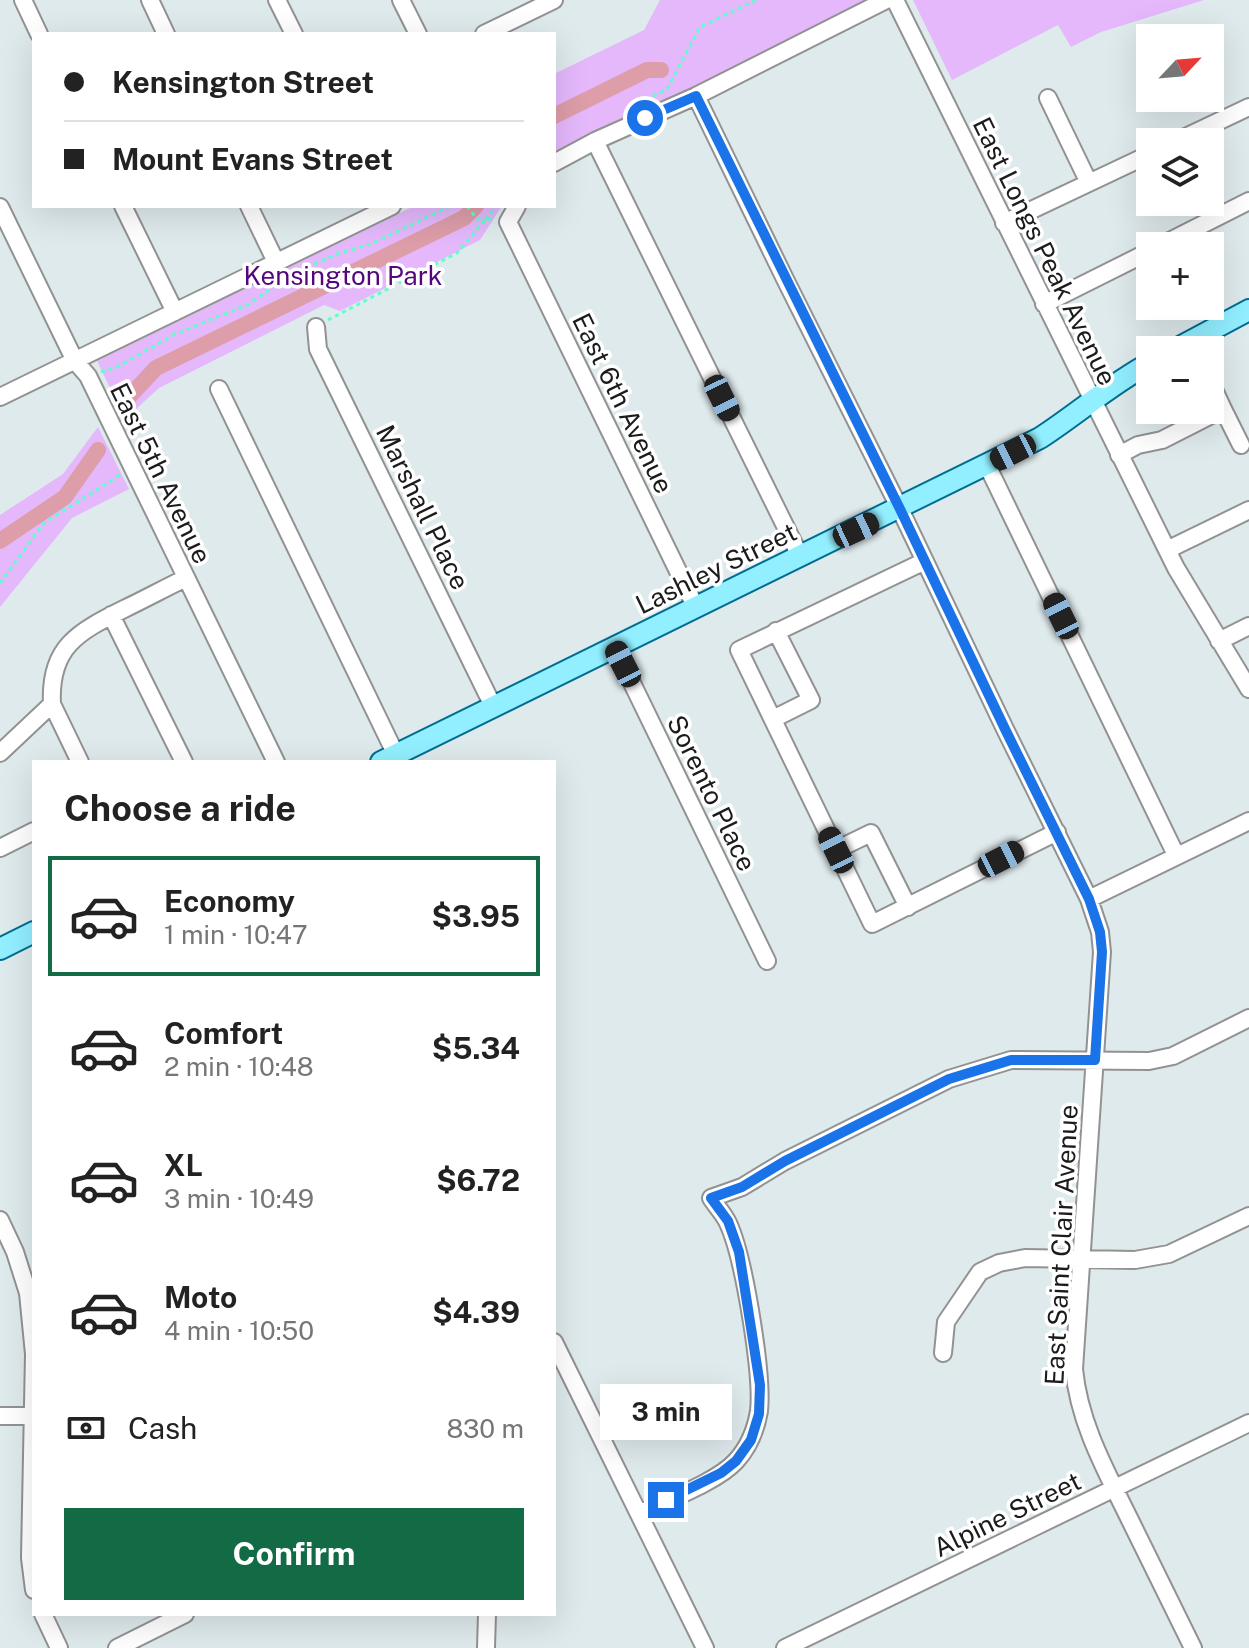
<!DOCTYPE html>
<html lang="en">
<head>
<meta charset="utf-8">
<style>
	body { margin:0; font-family:"Public Sans",sans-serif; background:#f2f2f2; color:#222; height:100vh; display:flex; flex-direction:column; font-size:30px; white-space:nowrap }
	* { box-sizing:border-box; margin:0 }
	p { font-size:26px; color:#767676 }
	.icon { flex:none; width:44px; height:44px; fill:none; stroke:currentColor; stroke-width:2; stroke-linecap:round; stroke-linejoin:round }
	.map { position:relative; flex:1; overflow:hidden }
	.side { position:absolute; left:32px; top:760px; width:524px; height:856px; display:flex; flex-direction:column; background:#fff; border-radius:0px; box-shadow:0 8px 32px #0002 }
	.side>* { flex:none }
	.hud { position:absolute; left:32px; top:32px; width:524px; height:176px; border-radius:0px; box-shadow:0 8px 32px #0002; display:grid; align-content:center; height:176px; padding:0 32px; background:#fff }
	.needle { width:52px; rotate:64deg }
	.controls { position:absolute; left:1136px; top:24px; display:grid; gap:16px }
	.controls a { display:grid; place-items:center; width:88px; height:88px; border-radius:0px; background:#fff; box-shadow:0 8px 32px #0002; font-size:40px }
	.end { position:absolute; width:36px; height:36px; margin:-18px; border:10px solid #1a73e8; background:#fff; box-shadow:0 0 0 4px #fff }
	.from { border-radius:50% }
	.bubble { position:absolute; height:56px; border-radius:0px; background:#fff; box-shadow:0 8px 32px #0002; font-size:26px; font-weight:700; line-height:56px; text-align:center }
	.car { position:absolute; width:24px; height:48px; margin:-24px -12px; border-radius:10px; box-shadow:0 0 6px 2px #0007; background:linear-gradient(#222 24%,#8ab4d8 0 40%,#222 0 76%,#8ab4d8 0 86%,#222 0) }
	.hud b { display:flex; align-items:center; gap:28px; height:76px; font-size:30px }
	.hud b+b { border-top:2px solid #e0e0e0 }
	.hud i { width:20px; height:20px; background:#222 }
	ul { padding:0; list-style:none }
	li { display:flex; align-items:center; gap:24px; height:120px; margin:0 16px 12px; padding:0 16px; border:4px solid transparent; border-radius:0px }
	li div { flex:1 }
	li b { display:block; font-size:30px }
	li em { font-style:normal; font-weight:700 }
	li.on { border-color:#136b46 }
	li>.icon { width:72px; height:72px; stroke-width:1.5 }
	h2 { padding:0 32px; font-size:36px; line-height:96px }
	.pay { display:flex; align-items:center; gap:20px; height:88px; padding:0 32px; font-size:30px }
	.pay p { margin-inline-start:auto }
	.button { display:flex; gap:16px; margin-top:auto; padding:16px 32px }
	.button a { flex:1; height:92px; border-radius:0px; background:#136b46; color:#fff; font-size:32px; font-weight:700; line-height:92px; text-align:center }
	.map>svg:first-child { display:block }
	.park { fill:#e4b8fb }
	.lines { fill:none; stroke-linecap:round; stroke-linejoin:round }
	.canal { stroke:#dd9da9; stroke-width:16 }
	.minor-casing { stroke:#929292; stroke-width:20 }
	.major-casing { stroke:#006d91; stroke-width:24 }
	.path { stroke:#5effcc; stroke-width:3; stroke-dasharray:4 4; stroke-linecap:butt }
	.minor { stroke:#fff; stroke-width:16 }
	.major { stroke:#92efff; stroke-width:20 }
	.route { stroke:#1a73e8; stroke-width:10 }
	.labels { text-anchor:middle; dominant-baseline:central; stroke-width:7; stroke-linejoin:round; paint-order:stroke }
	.street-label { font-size:26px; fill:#1b1b1b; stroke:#fff }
	.park-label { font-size:26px; fill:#53077b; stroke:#fff }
</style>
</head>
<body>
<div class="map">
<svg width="1249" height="1648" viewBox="0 0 1249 1648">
	<rect width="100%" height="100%" fill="#dfeaed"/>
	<!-- park -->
	<path class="park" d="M660 0H869L554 155V74L644 30Z
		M913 0H1204L1101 32 1071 47 1058 25 952 80Z
		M414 206H502L480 240 340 311 324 305 159 388 125 419 97 361Z
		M98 427 129 489 72 518 0 607V515L63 474Z"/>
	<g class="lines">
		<!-- canal -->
		<path class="canal" d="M554 116 647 70H661
			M127 399 156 368 464 218 476 206
			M0 541 65 497 98 450"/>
		<defs>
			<path id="minor" d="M23 0 39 34
				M150 0 166 34
				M277 0 294 34
				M401 0 418 34
				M895 0 1176 568 1249 689
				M484 34 554 0
				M696 96 785 279 900 509 1005 729 1089 899 1100 932 1102 952 1074 1369C1079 1423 1106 1471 1130 1520 1151 1562 1172 1605 1193 1648
				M1048 98 1089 183
				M595 141 800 556
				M1175 142 1249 107
				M554 163 595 141 696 96 886 0
				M123 206 175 312
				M249 206 276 262
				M517 206 508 222 695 606
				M0 207 75 361 88 376 276 762
				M1004 223 1150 154
				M1160 246 1249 201
				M1044 304 1150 251
				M316 327 318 349 493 706
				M219 389 396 755
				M0 397 392 206
				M1223 409 1241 445
				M1119 455 1138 445 1162 440 1223 409 1210 381
				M987 465 1176 855
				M1167 550 1249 510
				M925 561 739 650 872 924 1057 832
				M111 615 184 762
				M1219 641 1249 626
				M614 646 767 961
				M52 704 80 762
				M773 719 811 700 776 631
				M0 753 52 704C49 647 78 632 124 609 145 599 165 588 186 578
				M0 848 34 831
				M836 850 871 833 908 907
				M1089 899 1249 821
				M0 1220 15 1252 28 1293 34 1354 30 1558 34 1590
				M554 1342 705 1648
				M943 1353 946 1322 980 1272 999 1263 1025 1258 1135 1260 1169 1254 1249 1216
				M0 1416H32
				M639 1514C665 1501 717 1482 736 1461 748 1448 756 1429 759 1411 763 1375 744 1257 728 1223 724 1214 716 1206 711 1198L742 1187 785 1161 949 1079 1011 1060 1149 1061 1173 1056 1249 1018
				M43 1614 59 1648
				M117 1648 185 1614
				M486 1648 487 1614
				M785 1648 1249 1423"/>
			<path id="major" d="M1174 350 1249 310
				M381 762 1040 438C1077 414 1111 384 1150 363
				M0 949 34 932"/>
		</defs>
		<!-- minor casing -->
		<use href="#minor" class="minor-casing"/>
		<!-- major casing -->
		<use href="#major" class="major-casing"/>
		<!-- path -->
		<path class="path" d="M646 100 667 89 700 27 756 0
			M467 206 477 219H486L496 206
			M328 320 457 253 486 219H492
			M101 372 117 367 175 334 249 304 294 273 339 253 371 244 450 206
			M0 583 44 523 120 475"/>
		<!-- minor -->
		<use href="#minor" class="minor"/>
		<!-- major -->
		<use href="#major" class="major"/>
	</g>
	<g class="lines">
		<!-- route -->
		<path class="route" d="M645 118 696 96 900 509 1005 729 1089 899 1100 932 1102 952 1095 1060H1011L949 1079 785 1161 742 1187 711 1198 728 1221 739 1252 760 1385 759 1414 751 1440 736 1461 721 1473 666 1500"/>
	</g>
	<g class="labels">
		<!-- street labels -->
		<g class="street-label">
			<text transform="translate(1045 251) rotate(64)">East Longs Peak Avenue</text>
			<text transform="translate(623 403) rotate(64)">East 6th Avenue</text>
			<text transform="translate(161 473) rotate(64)">East 5th Avenue</text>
			<text transform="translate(423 507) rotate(64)">Marshall Place</text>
			<text transform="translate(716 568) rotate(-26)">Lashley Street</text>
			<text transform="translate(712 793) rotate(64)">Sorento Place</text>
			<text transform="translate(1061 1245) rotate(-87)">East Saint Clair Avenue</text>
			<text transform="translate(1007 1514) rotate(-26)">Alpine Street</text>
		</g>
		<!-- park labels -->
		<g class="park-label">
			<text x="343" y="275">Kensington Park</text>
		</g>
	</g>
</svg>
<div class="controls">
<a><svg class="needle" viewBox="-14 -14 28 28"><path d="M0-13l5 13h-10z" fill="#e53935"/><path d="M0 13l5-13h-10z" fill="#767676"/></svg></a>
<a><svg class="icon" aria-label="layers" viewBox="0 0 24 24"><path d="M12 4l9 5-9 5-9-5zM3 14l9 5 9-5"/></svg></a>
<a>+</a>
<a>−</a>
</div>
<i class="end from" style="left:645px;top:118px"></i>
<i class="end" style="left:666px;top:1500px"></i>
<div class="bubble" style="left:600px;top:1384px;width:132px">3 min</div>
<i class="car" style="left:722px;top:398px;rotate:154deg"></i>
<i class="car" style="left:1013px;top:452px;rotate:243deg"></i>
<i class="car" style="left:856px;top:530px;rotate:65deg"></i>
<i class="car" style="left:1061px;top:616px;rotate:334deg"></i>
<i class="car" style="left:623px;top:664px;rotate:333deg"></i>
<i class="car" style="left:836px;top:850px;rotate:334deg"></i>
<i class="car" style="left:1001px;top:859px;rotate:63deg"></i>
<div class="hud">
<b><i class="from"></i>Kensington Street</b>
<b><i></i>Mount Evans Street</b>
</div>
<section class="side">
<h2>Choose a ride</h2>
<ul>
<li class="on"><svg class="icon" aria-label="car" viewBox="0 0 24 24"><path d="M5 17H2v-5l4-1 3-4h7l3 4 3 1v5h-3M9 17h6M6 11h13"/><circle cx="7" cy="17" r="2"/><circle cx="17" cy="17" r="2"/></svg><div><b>Economy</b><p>1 min · 10:47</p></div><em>$3.95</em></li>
<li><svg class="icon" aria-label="car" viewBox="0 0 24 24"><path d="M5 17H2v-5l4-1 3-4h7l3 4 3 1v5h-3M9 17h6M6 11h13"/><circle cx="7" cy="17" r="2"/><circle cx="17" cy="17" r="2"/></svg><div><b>Comfort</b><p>2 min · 10:48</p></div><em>$5.34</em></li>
<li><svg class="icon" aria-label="car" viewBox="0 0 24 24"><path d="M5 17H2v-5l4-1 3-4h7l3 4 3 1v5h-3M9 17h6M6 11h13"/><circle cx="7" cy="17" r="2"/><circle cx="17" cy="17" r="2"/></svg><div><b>XL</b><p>3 min · 10:49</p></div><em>$6.72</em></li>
<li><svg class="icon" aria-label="car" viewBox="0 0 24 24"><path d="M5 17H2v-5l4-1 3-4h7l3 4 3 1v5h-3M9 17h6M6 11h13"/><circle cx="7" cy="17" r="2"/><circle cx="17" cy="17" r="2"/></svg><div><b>Moto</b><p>4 min · 10:50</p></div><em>$4.39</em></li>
</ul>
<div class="pay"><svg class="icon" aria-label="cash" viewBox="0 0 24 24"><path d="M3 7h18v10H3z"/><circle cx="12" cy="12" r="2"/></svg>Cash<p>830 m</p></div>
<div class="button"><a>Confirm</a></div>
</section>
</div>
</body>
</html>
